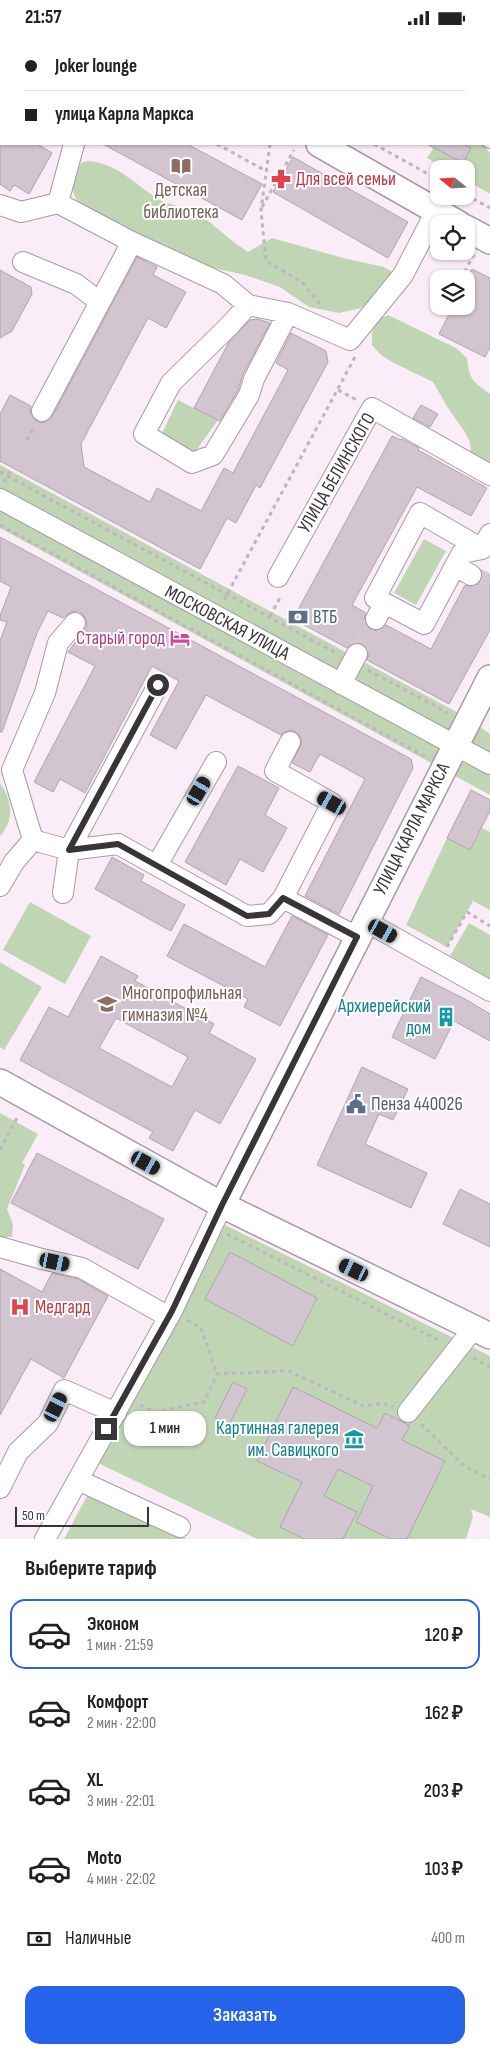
<!DOCTYPE html>
<html lang="ru">
<head>
<meta charset="utf-8">
<style>
	body { margin:0; font-family:"Sofia Sans Condensed",sans-serif; background:#f2f2f2; color:#222; height:100vh; display:flex; flex-direction:column; font-size:19px; white-space:nowrap }
	* { box-sizing:border-box; margin:0 }
	p { font-size:16px; color:#767676 }
	.icon { flex:none; width:28px; height:28px; fill:none; stroke:currentColor; stroke-width:2; stroke-linecap:round; stroke-linejoin:round }
	.map { position:relative; height:1504px; overflow:hidden }
	.details { display:flex; flex-direction:column; background:#fff; flex:1 }
	.details>* { flex:none }
	.top-card { position:absolute; left:0px; top:0px; width:490px; height:110px; box-shadow:0 1px 4px #0004; display:grid; align-content:center; height:110px; padding:0 25px; background:#fff }
	.needle { width:32px; rotate:288deg }
	.controls { position:absolute; left:430px; top:125px; display:grid; gap:10px }
	.controls a { display:grid; place-items:center; width:45px; height:45px; border-radius:10px; background:#fff; box-shadow:0 1px 4px #0004; font-size:25px }
	.scale { position:absolute; left:15px; bottom:12px; width:134px; box-sizing:border-box; padding-left:5px; border:2px solid #393438; border-top:0; font-size:14px; line-height:18px; white-space:nowrap; color:#393438; -webkit-text-stroke:4px #fff; paint-order:stroke }
	.end { position:absolute; width:22px; height:22px; margin:-11px; border:6px solid #393438; background:#fff; box-shadow:0 0 0 2px #fff }
	.from { border-radius:50% }
	.bubble { position:absolute; height:35px; border-radius:15px; background:#fff; box-shadow:0 1px 4px #0004; font-size:16px; font-weight:600; line-height:35px; text-align:center }
	.car { position:absolute; width:15px; height:30px; margin:-15px -8px; border-radius:6px; box-shadow:0 0 4px 1px #0007; background:linear-gradient(#222 24%,#8ab4d8 0 40%,#222 0 76%,#8ab4d8 0 86%,#222 0) }
	.top-card b { display:flex; align-items:center; gap:18px; height:48px; font-size:19px }
	.top-card b+b { border-top:1px solid #e0e0e0 }
	.top-card i { width:12px; height:12px; background:#222 }
	ul { padding:0; list-style:none }
	li { display:flex; align-items:center; gap:15px; height:70px; margin:0 10px 8px; padding:0 15px; border:2px solid transparent; border-radius:15px }
	li div { flex:1 }
	li b { display:block; font-size:19px }
	li em { font-style:normal; font-weight:600 }
	li.selected { border-color:#2563eb }
	li>.icon { width:45px; height:45px; stroke-width:1.5 }
	h2 { padding:0 25px; font-size:22px; line-height:60px }
	.pay { display:flex; align-items:center; gap:12px; height:55px; padding:0 25px; font-size:19px }
	.pay p { margin-inline-start:auto }
	.cta { display:flex; gap:10px; margin-top:auto; padding:10px 25px }
	.cta a { flex:1; height:58px; border-radius:15px; background:#2563eb; color:#fff; font-size:20px; font-weight:600; line-height:58px; text-align:center }
	.status { display:flex; justify-content:space-between; align-items:center; height:35px; padding:0 25px; background:#fff; direction:ltr }
	.status svg { height:14px; fill:currentColor }
	.map>svg:first-child { display:block }
	.green { fill:#c0d5b4 }
	.building { fill:#d2c5d0; stroke:#b0a4ae; fill-rule:evenodd }
	.lines { fill:none; stroke-linecap:round; stroke-linejoin:round }
	.minor-tunnel { stroke:#d3c8d2; stroke-width:20; stroke-dasharray:20 10; stroke-linecap:butt }
	.minor-casing { stroke:#a79ba5; stroke-width:22 }
	.major-casing { stroke:#a79ba5; stroke-width:28 }
	.path { stroke:#bfb5be; stroke-width:3; stroke-dasharray:4 4; stroke-linecap:butt }
	.minor { stroke:#fff; stroke-width:20 }
	.major { stroke:#fff; stroke-width:25 }
	.route { stroke:#393438; stroke-width:6 }
	.labels { text-anchor:middle; dominant-baseline:central; stroke-width:4; stroke-linejoin:round; paint-order:stroke }
	.health-label { font-size:19px; fill:#be3a42; stroke:#fff; text-anchor:start }
	.education-label { font-size:19px; fill:#785e54; stroke:#fff }
	.street-label { font-size:19px; fill:#393438; stroke:#fff }
	.service-label { font-size:19px; fill:#4e5e75; stroke:#fff; text-anchor:start }
	.hotel-label { font-size:19px; fill:#b23c85; stroke:#fff; text-anchor:end }
	.culture-label { font-size:19px; fill:#0d838f; stroke:#fff; text-anchor:end }
</style>
</head>
<body>
<div class="status"><b>21:57</b><svg viewBox="0 0 49 12"><path d="M0 12V9h3v3zM5 12V6h3v6zM10 12V3h3v9zM15 12V0h3v12zM26 1h20v11H26zM47 4h2v5h-2z"/></svg></div>
<div class="map">
<svg width="490" height="1504" viewBox="0 0 490 1504">
	<rect width="100%" height="100%" fill="#faedf8"/>
	<!-- green -->
	<path class="green" d="M436 109H443L439 115 471 113 463 109H482L490 118V159L466 145V134H446L427 123Z
		M87 126C117 127 135 150 160 165 171 171 185 171 196 177 214 189 229 205 248 217L272 203 347 224 384 232 394 238 387 251 361 273 339 278 309 272 280 252 245 240 183 226 79 168C68 154 74 142 81 128Z
		M388 280 456 313 467 323C469 344 473 347 490 359V429L471 417 470 407 465 397 448 373 433 347 392 327 381 320 372 310V297L379 284Z
		M178 365 218 385 195 417 161 400Z
		M0 430 464 681 490 699V760L0 493Z
		M424 504 446 516 416 570 394 558Z
		M0 748C12 765 15 785 0 801Z
		M482 793 490 797V875L473 866 447 912 406 890 447 803 470 815Z
		M30 867 91 901 65 949 3 915Z
		M469 888 490 900V944L450 921Z
		M0 927 42 952 4 1015 0 1012Z
		M0 1078 38 1099 22 1128 25 1130 7 1174 13 1189 12 1202H0Z
		M223 1189 490 1321V1482L471 1474 473 1482 466 1504H257L98 1428Z
		M92 1452 187 1504H64Z"/>
	<!-- building -->
	<path class="building" d="M0 109H37L52 118 29 159 14 150 10 156 0 149Z
		M103 109H187L262 149 242 185Z
		M427 109H463L471 113 463 128Z
		M293 122 408 187 388 223 273 157Z
		M137 222 157 232 153 240 186 257 166 293 148 283 81 409 84 432 150 467 157 453 201 476 224 433 233 438 288 335 276 328 291 298 326 316 328 327 260 453 256 450 236 488 227 483 200 534 0 426V379L10 360 31 371 30 377 36 386 43 388 52 382Z
		M472 234 490 243V312L485 322 439 299 453 271H466V245Z
		M0 235 31 252 32 259 12 296 0 303Z
		M257 284 270 288 243 339 238 355 220 386 194 373 229 307 250 285Z
		M421 370 438 379 430 392 413 383Z
		M392 401 401 405 402 404 419 413 418 415 487 453 471 481 417 452 352 570 366 578 364 585 370 594 377 596 386 590 431 614 465 550 472 552 477 550 482 545V538L490 542V595L449 669 367 625 369 618 363 609 356 607 347 613 293 584Z
		M0 502 411 724 413 733 339 879 305 861 365 744 320 719 310 737 292 728 302 707 300 701 296 697 289 695 281 700 206 660 176 714 150 700 179 646 152 631 85 758 60 744 53 757 34 747 95 631 68 617 87 591 86 584 83 579 78 576 71 577 63 583 48 576 37 598 2 697H0V606L7 587 0 585V581L11 552 0 546Z
		M238 731 279 753 265 780 287 793 263 837 240 824 226 850 185 827Z
		M471 755 490 765V776L470 815 447 803Z
		M112 822 144 840 141 846 185 870 171 896 95 854Z
		M292 881 328 900 280 991 244 972 248 964 167 921 184 889 265 932Z
		M101 921 138 941 135 946 214 989 209 998 256 1024 220 1089 195 1075 173 1116 149 1103 153 1097 20 1025 49 972 68 982ZM116 983 188 1022 172 1052 99 1013Z
		M421 942 465 964 490 979V1006L454 986 435 1024 392 1002Z
		M362 1032 408 1054 393 1085 379 1079 365 1109 427 1138 411 1173 317 1130Z
		M37 1118 164 1184 138 1234 11 1168Z
		M460 1154 490 1169V1212L443 1189Z
		M230 1217 317 1263 293 1311 205 1264Z
		M0 1234 42 1257 52 1238 78 1244 108 1261 64 1343 31 1324 0 1380Z
		M233 1347 247 1354 229 1390 215 1383Z
		M293 1352 377 1393 385 1378 410 1391 402 1405 445 1426 407 1504H391L356 1487 373 1451 338 1434 324 1461 357 1477 343 1504H304L280 1492 302 1447 257 1426Z"/>
	<g class="lines">
		<!-- minor-tunnel -->
		<path class="minor-tunnel" d="M471 540 490 550
			M357 619 376 584"/>
		<defs>
			<path id="minor" d="M323 0 326 1
				M50 1 51 0
				M0 91 1 89
				M489 102 490 103
				M58 168 132 207 223 249 248 270 288 278 350 305 403 240 436 176
				M0 170 21 177 58 168 74 109
				M23 227 76 249 100 267
				M248 270 230 290 171 348 144 399 192 428 213 420 249 360 254 344 288 278
				M42 376 132 207
				M0 464 490 729
				M482 514 420 478 375 563 424 589 462 518 482 514 490 499
				M455 531 471 540
				M278 542 372 373 490 440
				M376 584 384 568
				M341 649 357 619
				M158 650 69 815 118 809 247 881 269 879 283 863 332 768 275 736 290 707
				M157 830 216 727
				M0 851 14 827 33 805
				M63 858 69 815 33 805 12 735 45 658 58 608 75 588
				M283 863 357 902
				M365 886 490 956
				M0 1212 42 1224 82 1233 169 1282
				M408 1377 474 1293
				M78 1445 180 1492
				M0 1453 18 1417 48 1388 64 1355 116 1378
				M45 1504 172 1276 222 1170"/>
			<path id="major" d="M120 0 122 1
				M319 109 459 189
				M466 193 490 206
				M0 1047 222 1170 490 1301
				M222 1170 490 643"/>
		</defs>
		<!-- minor casing -->
		<use href="#minor" class="minor-casing"/>
		<!-- major casing -->
		<use href="#major" class="major-casing"/>
		<!-- path -->
		<path class="path" d="M86 0 89 1
			M178 0 180 1
			M217 109 266 136
			M270 109 261 175 266 226 302 247 323 273
			M374 109 439 145
			M466 160 490 173
			M262 172 294 115
			M461 244 474 219
			M338 355 357 365
			M27 405 34 392
			M0 437 336 618
			M4 447 12 433
			M0 490 428 723
			M224 565 355 322
			M270 581 279 565V560
			M368 635 448 678
			M447 912 467 877 490 891
			M0 1115 18 1081
			M227 1199 440 1306
			M187 1285 201 1293 217 1339 289 1336 363 1371 382 1368 393 1372
			M473 1323 490 1332
			M140 1370 155 1377 204 1367 217 1339
			M421 1389 464 1431 490 1444"/>
		<!-- minor -->
		<use href="#minor" class="minor"/>
		<!-- major -->
		<use href="#major" class="major"/>
	</g>
	<g class="lines">
		<!-- route -->
		<path class="route" d="M106 1394 172 1276 222 1170 357 902 283 863 269 879 247 881 118 809 69 815 158 650"/>
	</g>
	<!-- icons -->
	<defs>
		<symbol id="library-bare" viewBox="-9 -9 18 18"><path d="M-6-4Q-3-5.5-.7-3.5V5Q-3 3-6 4ZM6-4Q3-5.5 .7-3.5V5Q3 3 6 4Z" fill="#8d6e63" stroke="#fff" stroke-width="2.5" paint-order="stroke"/></symbol>
		<symbol id="pharmacy-bare" viewBox="-9 -9 18 18"><path d="M-2-6h4v4h4v4h-4v4h-4v-4h-4v-4h4Z" fill="#e0444e" stroke="#fff" stroke-width="2.5" paint-order="stroke"/></symbol>
		<symbol id="bank-bare" viewBox="-9 -9 18 18"><path d="M-6-4H6V4H-6ZM0-2.3a2.3 2.3 0 1 0 0 4.6a2.3 2.3 0 1 0 0-4.6Z" fill="#5c6f8a" stroke="#fff" stroke-width="2.5" paint-order="stroke"/></symbol>
		<symbol id="hotel-bare" viewBox="-9 -9 18 18"><path d="M-6-4.5h1.5V1H6V5H4.5V3h-9V5H-6ZM-4 0a1.8 1.8 0 1 1 3.6 0ZM.5 0V-2.5h3Q6-2.5 6 0Z" fill="#d1479c" stroke="#fff" stroke-width="2.5" paint-order="stroke"/></symbol>
		<symbol id="school-bare" viewBox="-9 -9 18 18"><path d="M0-5L7-2L0 1L-7-2ZM-4 1L0 2.5L4 1V4Q0 6-4 4Z" fill="#8d6e63" stroke="#fff" stroke-width="2.5" paint-order="stroke"/></symbol>
		<symbol id="building-bare" viewBox="-9 -9 18 18"><path d="M-4-6H4V6H1V3H-1V6H-4ZM-2.5-4.3h1.7v1.8h-1.7ZM.8-4.3h1.7v1.8H.8ZM-2.5-1h1.7V.8h-1.7ZM.8-1h1.7V.8H.8Z" fill="#0f9aa8" stroke="#fff" stroke-width="2.5" paint-order="stroke"/></symbol>
		<symbol id="civic-bare" viewBox="-9 -9 18 18"><path d="M-.6-6.5H3V-4.5H.6V-3L4-1V1h2V6H-6V1h2V-1L-.6-3ZM-1.2 2.5V6h2.4V2.5Z" fill="#5c6f8a" stroke="#fff" stroke-width="2.5" paint-order="stroke"/></symbol>
		<symbol id="hospital-bare" viewBox="-9 -9 18 18"><path d="M-5-5h3v3.5h4V-5h3V5h-3V1.5h-4V5h-3Z" fill="#e0444e" stroke="#fff" stroke-width="2.5" paint-order="stroke"/></symbol>
		<symbol id="museum-bare" viewBox="-9 -9 18 18"><path d="M0-6L6-3V-2H-6V-3ZM-5-1h2V3h-2ZM-1-1h2V3h-2ZM3-1h2V3H3ZM-6 4H6V6H-6Z" fill="#0f9aa8" stroke="#fff" stroke-width="2.5" paint-order="stroke"/></symbol>
	</defs>
	<g fill-rule="evenodd">
		<use href="#library-bare" x="167" y="117" width="28" height="28"/>
		<use href="#pharmacy-bare" x="267" y="130" width="28" height="28"/>
		<use href="#bank-bare" x="284" y="568" width="28" height="28"/>
		<use href="#hotel-bare" x="166" y="589" width="28" height="28"/>
		<use href="#school-bare" x="93" y="955" width="28" height="28"/>
		<use href="#building-bare" x="432" y="968" width="28" height="28"/>
		<use href="#civic-bare" x="342" y="1055" width="28" height="28"/>
		<use href="#hospital-bare" x="6" y="1258" width="28" height="28"/>
		<use href="#museum-bare" x="340" y="1390" width="28" height="28"/>
	</g>
	<g class="labels">
		<!-- health labels -->
		<g class="health-label">
			<text x="296" y="144">Для всей семьи</text>
			<text x="35" y="1272">Медгард</text>
		</g>
		<!-- education labels -->
		<g class="education-label">
			<text x="181" y="155">Детская<tspan x="181" dy="22">библиотека</tspan></text>
			<text x="122" y="958" text-anchor="start">Многопрофильная<tspan x="122" dy="22">гимназия №4</tspan></text>
		</g>
		<!-- street labels -->
		<g class="street-label">
			<text transform="translate(337 438) rotate(-60)">УЛИЦА БЕЛИНСКОГО</text>
			<text transform="translate(227 588) rotate(28)">МОСКОВСКАЯ УЛИЦА</text>
			<text transform="translate(412 794) rotate(-63)">УЛИЦА КАРЛА МАРКСА</text>
		</g>
		<!-- service labels -->
		<g class="service-label">
			<text x="313" y="582">ВТБ</text>
			<text x="371" y="1069">Пенза 440026</text>
		</g>
		<!-- hotel labels -->
		<g class="hotel-label">
			<text x="165" y="603">Старый город</text>
		</g>
		<!-- culture labels -->
		<g class="culture-label">
			<text x="431" y="971">Архиерейский<tspan x="431" dy="22">дом</tspan></text>
			<text x="339" y="1393">Картинная галерея<tspan x="339" dy="22">им. Савицкого</tspan></text>
		</g>
	</g>
</svg>
<div class="controls">
<a><svg class="needle" viewBox="-14 -14 28 28"><path d="M0-13l5 13h-10z" fill="#e53935"/><path d="M0 13l5-13h-10z" fill="#767676"/></svg></a>
<a><svg class="icon" aria-label="locate" viewBox="0 0 24 24"><circle cx="12" cy="12" r="6"/><path d="M12 2v4M12 18v4M2 12h4M18 12h4"/></svg></a>
<a><svg class="icon" aria-label="layers" viewBox="0 0 24 24"><path d="M12 4l9 5-9 5-9-5zM3 14l9 5 9-5"/></svg></a>
</div>
<div class="scale">50 m</div>
<i class="end from" style="left:158px;top:650px"></i>
<i class="end" style="left:106px;top:1394px"></i>
<div class="bubble" style="left:124px;top:1376px;width:82px">1 мин</div>
<i class="car" style="left:199px;top:756px;rotate:30deg"></i>
<i class="car" style="left:332px;top:768px;rotate:299deg"></i>
<i class="car" style="left:383px;top:896px;rotate:119deg"></i>
<i class="car" style="left:146px;top:1128px;rotate:119deg"></i>
<i class="car" style="left:55px;top:1227px;rotate:102deg"></i>
<i class="car" style="left:354px;top:1235px;rotate:296deg"></i>
<i class="car" style="left:56px;top:1372px;rotate:27deg"></i>
<div class="top-card">
<b><i class="from"></i>Joker lounge</b>
<b><i></i>улица Карла Маркса</b>
</div>
</div>
<section class="details">
<h2>Выберите тариф</h2>
<ul>
<li class="selected"><svg class="icon" aria-label="car" viewBox="0 0 24 24"><path d="M5 17H2v-5l4-1 3-4h7l3 4 3 1v5h-3M9 17h6M6 11h13"/><circle cx="7" cy="17" r="2"/><circle cx="17" cy="17" r="2"/></svg><div><b>Эконом</b><p>1 мин · 21:59</p></div><em>120 ₽</em></li>
<li><svg class="icon" aria-label="car" viewBox="0 0 24 24"><path d="M5 17H2v-5l4-1 3-4h7l3 4 3 1v5h-3M9 17h6M6 11h13"/><circle cx="7" cy="17" r="2"/><circle cx="17" cy="17" r="2"/></svg><div><b>Комфорт</b><p>2 мин · 22:00</p></div><em>162 ₽</em></li>
<li><svg class="icon" aria-label="car" viewBox="0 0 24 24"><path d="M5 17H2v-5l4-1 3-4h7l3 4 3 1v5h-3M9 17h6M6 11h13"/><circle cx="7" cy="17" r="2"/><circle cx="17" cy="17" r="2"/></svg><div><b>XL</b><p>3 мин · 22:01</p></div><em>203 ₽</em></li>
<li><svg class="icon" aria-label="car" viewBox="0 0 24 24"><path d="M5 17H2v-5l4-1 3-4h7l3 4 3 1v5h-3M9 17h6M6 11h13"/><circle cx="7" cy="17" r="2"/><circle cx="17" cy="17" r="2"/></svg><div><b>Moto</b><p>4 мин · 22:02</p></div><em>103 ₽</em></li>
</ul>
<div class="pay"><svg class="icon" aria-label="cash" viewBox="0 0 24 24"><path d="M3 7h18v10H3z"/><circle cx="12" cy="12" r="2"/></svg>Наличные<p>400 m</p></div>
<div class="cta"><a>Заказать</a></div>
</section>
</body>
</html>
